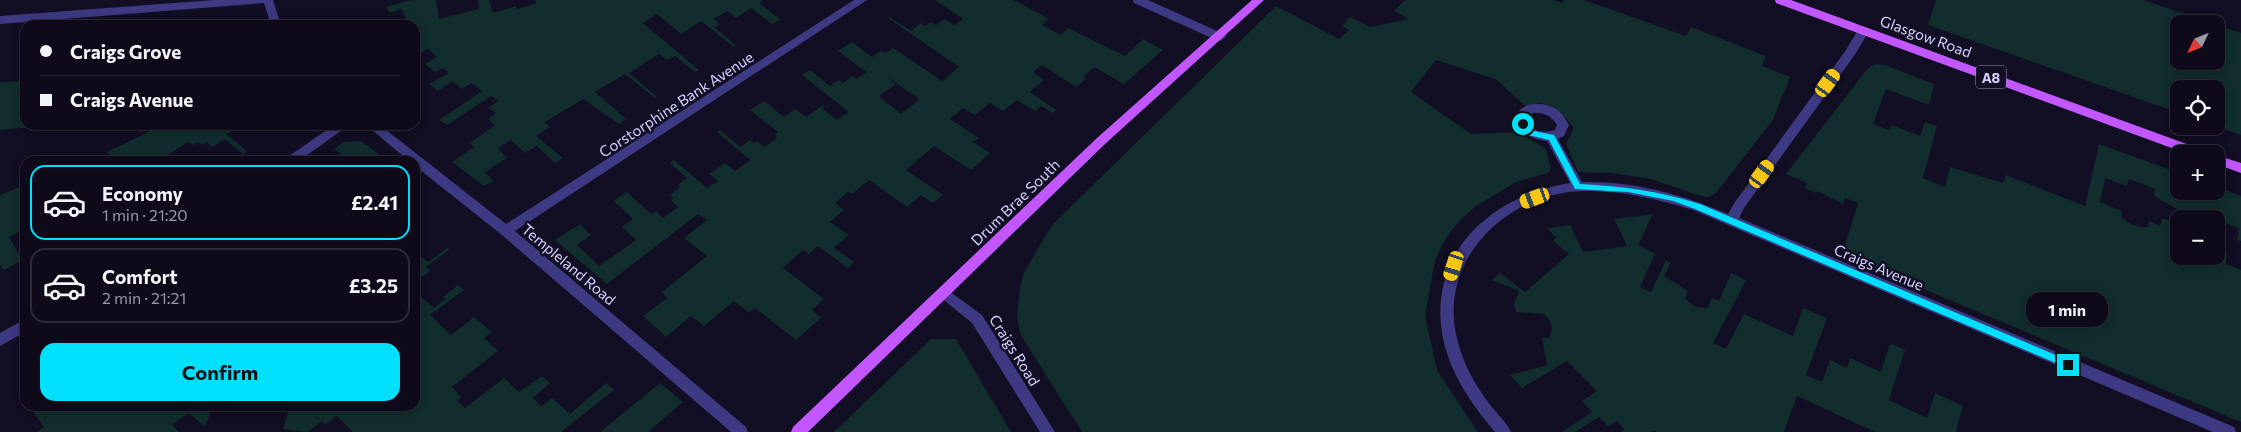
<!DOCTYPE html>
<html lang="en">
<head>
<meta charset="utf-8">
<style>
	body { margin:0; font-family:Commissioner,sans-serif; background:#1c1827; color:#f1f3f6; height:100vh; display:flex; flex-direction:column; font-size:19px; white-space:nowrap }
	* { box-sizing:border-box; margin:0 }
	p { font-size:16px; color:#9b9aa2 }
	.icon { flex:none; width:28px; height:28px; fill:none; stroke:currentColor; stroke-width:2; stroke-linecap:round; stroke-linejoin:round }
	.map { position:relative; flex:1; overflow:hidden }
	.drawer { position:absolute; left:20px; top:156px; width:400px; height:255px; display:flex; flex-direction:column; background:#0e0a1a; border-radius:15px; box-shadow:0 2px 12px #0003,0 0 0 1px #2e2b39 }
	.drawer>* { flex:none }
	.banner { position:absolute; left:20px; top:20px; width:400px; height:110px; border-radius:15px; box-shadow:0 2px 12px #0003,0 0 0 1px #2e2b39; display:grid; align-content:center; height:110px; padding:0 20px; background:#0e0a1a }
	.needle { width:32px; rotate:227deg }
	.tools { position:absolute; left:2170px; top:15px; display:grid; gap:10px }
	.tools a { display:grid; place-items:center; width:55px; height:55px; border-radius:10px; background:#0e0a1a; box-shadow:0 2px 12px #0003,0 0 0 1px #2e2b39; font-size:25px }
	.end { position:absolute; width:22px; height:22px; margin:-11px; border:6px solid #00dffb; background:#111; box-shadow:0 0 0 2px #111 }
	.from { border-radius:50% }
	.bubble { position:absolute; height:35px; border-radius:15px; background:#0e0a1a; box-shadow:0 2px 12px #0003,0 0 0 1px #2e2b39; font-size:16px; font-weight:700; line-height:35px; text-align:center }
	.car { position:absolute; width:15px; height:30px; margin:-15px -8px; border-radius:6px; box-shadow:0 0 4px 1px #0007; background:linear-gradient(#f5c518 24%,#345 0 40%,#f5c518 0 76%,#345 0 86%,#f5c518 0) }
	.banner b { display:flex; align-items:center; gap:18px; height:48px; font-size:19px }
	.banner b+b { border-top:1px solid #2e2b39 }
	.banner i { width:12px; height:12px; background:#f1f3f6 }
	ul { padding:9px 0 0; list-style:none }
	li { display:flex; align-items:center; gap:15px; height:75px; margin:0 10px 8px; padding:0 10px; border:2px solid #2e2b39; border-radius:15px }
	li div { flex:1 }
	li b { display:block; font-size:19px }
	li em { font-style:normal; font-weight:700 }
	li.active { border-color:#00dffb }
	li>.icon { width:45px; height:45px; stroke-width:1.5 }
	.primary-button { display:flex; gap:10px; margin-top:auto; padding:10px 20px }
	.primary-button a { flex:1; height:58px; border-radius:15px; background:#00dffb; color:#111; font-size:20px; font-weight:700; line-height:58px; text-align:center }
	.map>svg:first-child { display:block }
	.green { fill:#112d2d; fill-rule:evenodd }
	.lines { fill:none; stroke-linecap:round; stroke-linejoin:round }
	.minor { fill:#3d3982; fill-rule:evenodd }
	.major { fill:#c357ff; fill-rule:evenodd }
	.route { fill:#00dffb }
	.labels { text-anchor:middle; dominant-baseline:central; stroke-width:5; stroke-linejoin:round; paint-order:stroke }
	.shield { fill:#120e23; stroke:#9b96bd; stroke-width:1 }
	.shield-label { font-size:14px; font-weight:bold; fill:#d6d0ff }
	.street-label { font-size:15px; fill:#d6d0ff; stroke:#120e23 }
</style>
</head>
<body>
<div class="map">
<svg width="2241" height="432" viewBox="0 0 2241 432">
	<rect width="100%" height="100%" fill="#120e23"/>
	<!-- green -->
	<path class="green" d="M411 0H436L439 19 479 9 478 0H489L493 13 516 6 518 9 536 3 535 0H763L759 3 781 20 772 24 751 8 736 18 727 11 714 19 720 24 715 28 736 45 734 47 701 21 681 34 657 14 643 23 699 70 695 72 675 56 667 60 659 54 629 73 657 97 655 98 625 74 595 92 626 119 619 124 583 99 545 122 550 127 536 136 563 158 555 163 537 146 525 153 511 140 498 148 507 158 485 172 493 181 484 186 452 162 474 147 470 143 495 125 488 119 496 113 488 108 498 101 491 96 447 125 439 120 482 91 471 83 462 89 452 81 438 91 429 84 449 73 443 68 435 72 425 64 437 57 428 49 415 56V25H396L395 23 406 18 401 9 390 13 386 7Z
		M935 0H1014L1049 19 1042 25 1061 35 1068 28 1125 56 1143 39 1163 50 1124 84 1094 67 1083 77 1086 79 1076 87 1042 65 1033 72 1044 80 1030 92 1056 110 1053 113 1041 106 1035 111 1017 100 1003 111 990 103 975 115 963 108 950 119 979 138 973 142 990 153 971 170 934 146 906 170 943 195 933 203 921 195 907 207 869 180 852 194 848 192 835 203 844 210 830 222 849 235 834 248 854 262 848 268 818 246 809 254 803 250 783 268 824 299 812 310 821 318 796 340 755 308 749 313 734 301 704 326 691 316 666 337 643 316 667 298 662 292 707 256 684 238 707 220 698 214 607 284 555 240 580 224 591 235 577 245 599 266 636 240 622 227 633 219 614 201 627 192 651 214 656 211 663 218 678 207 671 200 673 198 670 195 680 187 678 185 687 178 670 163 674 160 707 188 718 181 709 174 725 163 735 171 750 160 717 132 720 130 740 147 750 140 754 143 757 141 764 147 777 138 775 135 778 132 750 110 764 101 784 117 795 109 806 117 823 105V109L837 120 849 112 802 75 810 70 830 86 838 80 843 83 852 76 857 79 866 72 838 51 852 42 872 57 881 51 885 53 893 48 942 81 959 67 888 18 890 17 911 31 921 23 925 26 931 22 936 25 945 19 954 25 963 19ZM885 75 919 99V100L901 114 879 96 896 84Z
		M1405 0H1553L1562 3 1564 0H1584L1686 36 1691 27 1766 56 1762 66 1790 77 1773 120 1716 193 1709 197 1701 196 1651 179 1611 173 1578 172 1566 144 1574 128C1561 111 1548 97 1525 106L1497 80 1436 60 1411 92 1471 134 1517 132 1545 148 1551 169 1548 173 1516 182 1476 206 1460 220 1446 238 1435 260 1425 316 1437 370 1478 432H1082L1025 342 1020 332 1017 317 1020 287 1024 272 1052 225 1276 6 1339 39 1349 30 1342 26 1350 17 1370 27 1409 19 1394 11Z
		M1936 0H2144L2214 24H2179V61H2216V25L2241 33V135L2215 126 2216 89H2179V113L1928 25Z
		M1875 64 1885 65 1934 84 1929 105 1886 89 1873 124 1889 130 1892 125 1920 136 1925 122 1937 126 1923 178 1945 187 1950 167 2003 183 2006 175 2085 206 2099 144 2179 173V191H2216V187L2241 196V241L2237 240 2239 228 2186 208 2184 219H2179V256H2216L2217 250 2227 253 2226 264 2241 270V422L1842 255 1858 203 1845 198 1843 204 1817 191 1816 193 1805 188 1807 183 1786 174 1868 68ZM2105 178 2127 186 2129 179 2155 189 2154 196 2179 210 2176 224 2162 218 2160 226 2149 221 2148 227C2138 228 2129 224 2121 217L2122 211 2100 202Z
		M25 81 18 93H25V125H52L0 130V82Z
		M163 125H197L199 127 222 125 225 129 245 125 226 134 247 151 243 154 225 139 212 147 207 142 203 145 198 142 192 145 188 142 161 159 165 161H117L107 152Z
		M361 141 388 161H342L341 154 334 149 344 142Z
		M25 185V234L22 230 9 237 25 264V271L19 262 4 270 0 265V195Z
		M1653 214 1638 245 1655 254 1640 287 1651 292 1666 260 1671 263 1664 276 1688 291 1685 298C1692 306 1697 308 1707 308L1712 298 1719 301 1731 273 1746 280 1713 343 1726 349 1744 314 1793 336 1803 308 1827 318 1806 375 1822 382 1830 360 1847 368 1850 358 1881 372 1890 343 1905 350 1889 400 1927 418 1935 393 1963 406 1956 431 1958 432H1875L1797 396 1784 432H1657L1655 430 1651 432H1621L1624 429 1617 421 1608 426 1599 417 1575 432H1562L1592 412 1582 401 1597 391 1567 361 1522 388 1510 375 1547 365 1542 338H1549C1554 327 1552 322 1544 314L1516 312 1514 304 1519 291 1492 280 1500 273 1525 292 1569 254 1553 241 1556 238 1547 228 1570 225 1583 252 1627 246 1614 219Z
		M447 248 450 249 426 267 430 271 415 282V262L422 257 428 262Z
		M458 285 464 290 430 315 451 335 474 317 492 332 484 338 498 351 452 387 461 397 457 401 465 408 504 378 519 392 542 376 550 383 533 398 541 406 552 398 570 414 606 383 614 390 561 432H353L337 416 325 425 322 421 307 432 283 429 290 406H415V301L421 297 434 308 445 299 443 297Z
		M931 339H956L1011 432H834Z
		M660 383 683 402 648 432H600Z
		M29 406H224L212 408 205 427 189 413 172 425 179 432H37L44 427Z"/>
	<g class="lines">
		<!-- minor -->
		<path class="minor" d="M214 0H273L281 25H271L264 3 0 24V16Z
			M854 0H867L515 231 746 427 748 432H731L502 235 415 166V161H409L366 125H380L506 224Z
			M1133 0H1148L1224 34 1226 37 1220 41 1216 40 1134 3Z
			M1863 27 1869 31 1854 56 1744 208 1739 218 2234 427 2236 432H2213L1693 210C1654 198 1611 188 1570 192 1500 200 1441 262 1456 334 1461 359 1473 382 1488 402 1495 412 1506 421 1511 432H1495C1471 404 1448 370 1442 333 1429 250 1494 195 1570 183L1547 141C1535 140 1509 131 1518 113 1526 99 1550 103 1560 112 1564 116 1566 120 1569 125L1564 136 1558 139 1582 182C1633 181 1682 194 1728 214L1735 202 1846 50 1859 28ZM1533 113C1544 112 1551 116 1557 125L1555 130C1543 134 1529 132 1529 117Z
			M334 125H349L299 161H284L286 158Z
			M945 288 982 315 1055 432H1040L972 323 940 297 938 293 940 289Z
			M25 319V332L0 346V333Z"/>
		<!-- major -->
		<path class="major" d="M1252 0H1264L1105 144 808 432H791L793 427 1097 138Z
			M1775 0H1791L2206 151 2208 154H2188L1776 3Z
			M2216 155 2241 163V173L2216 164Z"/>
	</g>
	<!-- route -->
	<path class="route" d="M1520 121H1526L1534 131 1554 135 1580 184C1623 186 1659 191 1700 204L2072 362 2073 365 2072 367H2065L1695 209 1673 201 1628 192 1575 189 1549 140 1528 135 1520 126Z"/>
	<g class="labels">
		<!-- shield labels -->
		<rect class="shield" x="1976" y="65.5" width="30" height="23" rx="4"/>
		<g class="shield-label">
			<text x="1991" y="77">A8</text>
		</g>
		<!-- street labels -->
		<g class="street-label">
			<text transform="translate(1926 36) rotate(20)">Glasgow Road</text>
			<text transform="translate(676 104) rotate(-33)">Corstorphine Bank Avenue</text>
			<text transform="translate(1015 202) rotate(-44)">Drum Brae South</text>
			<text transform="translate(569 264) rotate(40)">Templeland Road</text>
			<text transform="translate(1879 267) rotate(23)">Craigs Avenue</text>
			<text transform="translate(1015 350) rotate(58)">Craigs Road</text>
		</g>
	</g>
</svg>
<div class="tools">
<a><svg class="needle" viewBox="-14 -14 28 28"><path d="M0-13l5 13h-10z" fill="#e53935"/><path d="M0 13l5-13h-10z" fill="#9b9aa2"/></svg></a>
<a><svg class="icon" aria-label="locate" viewBox="0 0 24 24"><circle cx="12" cy="12" r="6"/><path d="M12 2v4M12 18v4M2 12h4M18 12h4"/></svg></a>
<a>+</a>
<a>−</a>
</div>
<i class="end from" style="left:1523px;top:124px"></i>
<i class="end" style="left:2068px;top:365px"></i>
<div class="bubble" style="left:2026px;top:292px;width:82px">1 min</div>
<i class="car" style="left:1828px;top:83px;rotate:36deg"></i>
<i class="car" style="left:1762px;top:174px;rotate:36deg"></i>
<i class="car" style="left:1535px;top:198px;rotate:250deg"></i>
<i class="car" style="left:1454px;top:266px;rotate:198deg"></i>
<div class="banner">
<b><i class="from"></i>Craigs Grove</b>
<b><i></i>Craigs Avenue</b>
</div>
<section class="drawer">
<ul>
<li class="active"><svg class="icon" aria-label="car" viewBox="0 0 24 24"><path d="M5 17H2v-5l4-1 3-4h7l3 4 3 1v5h-3M9 17h6M6 11h13"/><circle cx="7" cy="17" r="2"/><circle cx="17" cy="17" r="2"/></svg><div><b>Economy</b><p>1 min · 21:20</p></div><em>£2.41</em></li>
<li><svg class="icon" aria-label="car" viewBox="0 0 24 24"><path d="M5 17H2v-5l4-1 3-4h7l3 4 3 1v5h-3M9 17h6M6 11h13"/><circle cx="7" cy="17" r="2"/><circle cx="17" cy="17" r="2"/></svg><div><b>Comfort</b><p>2 min · 21:21</p></div><em>£3.25</em></li>
</ul>
<div class="primary-button"><a>Confirm</a></div>
</section>
</div>
</body>
</html>
